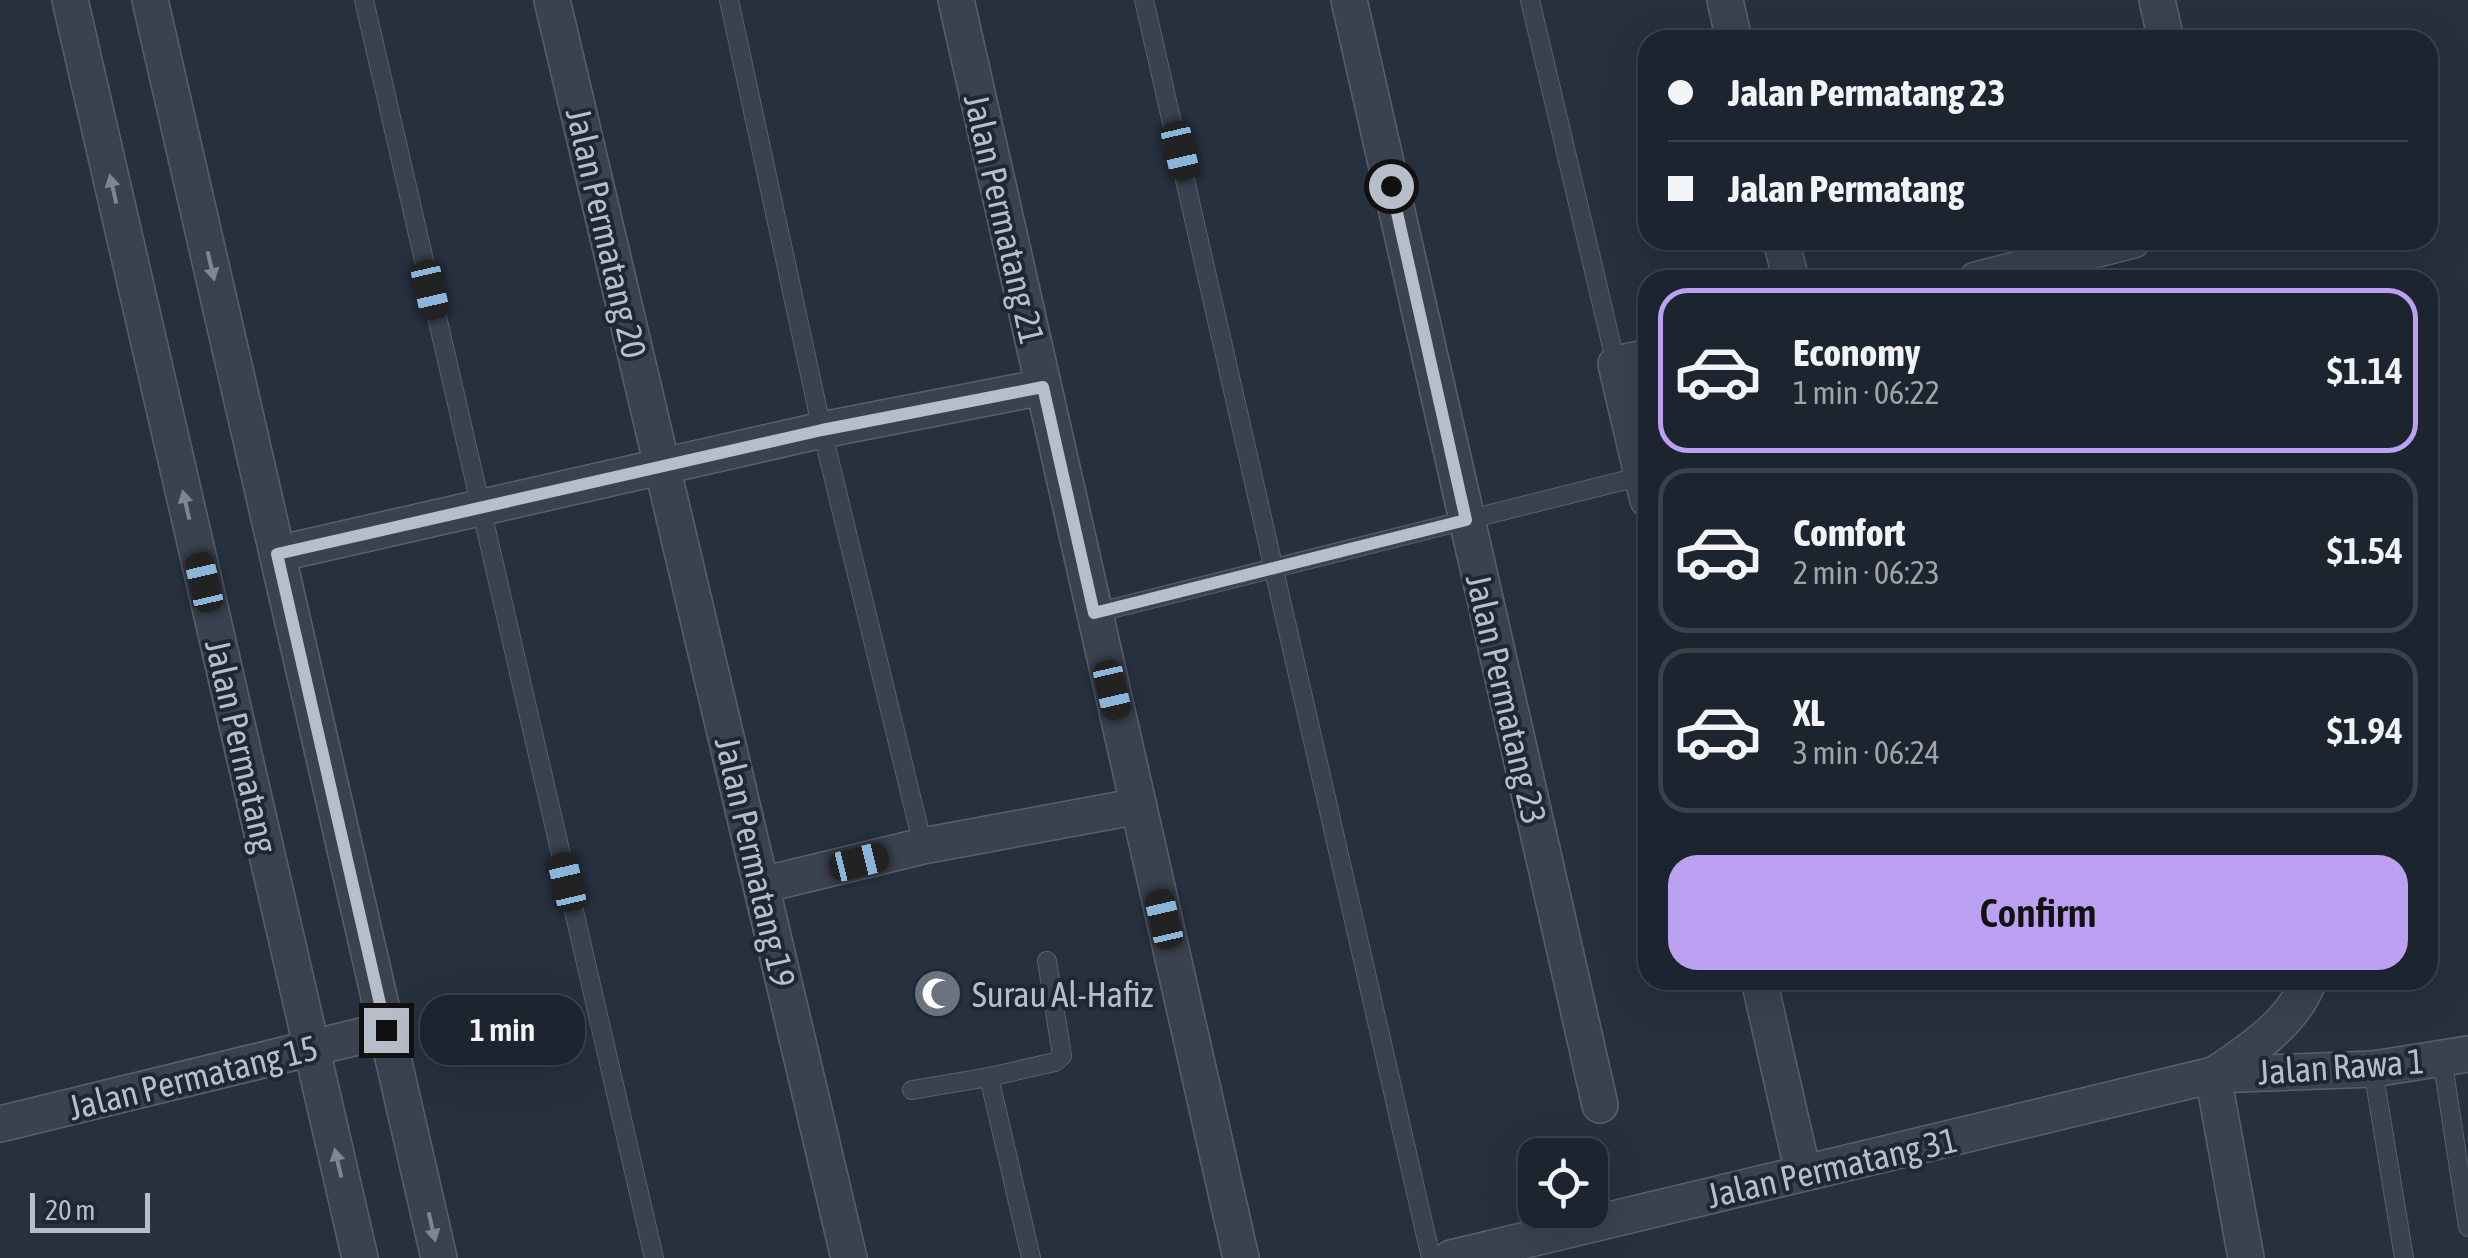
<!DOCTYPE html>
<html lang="en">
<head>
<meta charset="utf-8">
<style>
	body { margin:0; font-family:"Asap Condensed",sans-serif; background:#252c37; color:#f1f3f6; height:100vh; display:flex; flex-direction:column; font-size:38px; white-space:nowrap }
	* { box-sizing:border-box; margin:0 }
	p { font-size:32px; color:#a0a4aa }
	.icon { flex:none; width:55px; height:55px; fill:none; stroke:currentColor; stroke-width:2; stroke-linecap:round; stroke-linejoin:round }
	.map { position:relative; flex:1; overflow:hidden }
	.drawer { position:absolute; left:1638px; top:270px; width:800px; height:720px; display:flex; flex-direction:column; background:#1c242f; border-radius:30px; box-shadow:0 10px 40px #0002,0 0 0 2px #3a414b }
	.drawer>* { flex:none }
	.hud { position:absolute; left:1638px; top:30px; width:800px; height:220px; border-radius:30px; box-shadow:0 10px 40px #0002,0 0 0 2px #3a414b; display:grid; align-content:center; height:220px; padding:0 30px; background:#1c242f }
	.controls { position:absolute; left:1518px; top:1138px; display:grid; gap:20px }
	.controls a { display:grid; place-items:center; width:90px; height:90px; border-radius:20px; background:#1c242f; box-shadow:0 10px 40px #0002,0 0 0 2px #3a414b; font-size:50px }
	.scale { position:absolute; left:30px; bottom:25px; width:120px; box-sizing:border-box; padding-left:10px; border:5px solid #b7beca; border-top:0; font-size:28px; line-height:35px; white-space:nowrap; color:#b7beca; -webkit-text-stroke:8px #1f2734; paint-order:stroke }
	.end { position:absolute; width:45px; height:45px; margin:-22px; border:12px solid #b7beca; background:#111; box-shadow:0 0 0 5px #111 }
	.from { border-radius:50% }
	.bubble { position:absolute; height:70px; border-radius:30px; background:#1c242f; box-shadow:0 10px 40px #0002,0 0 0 2px #3a414b; font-size:32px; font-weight:600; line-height:70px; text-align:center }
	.car { position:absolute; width:30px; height:60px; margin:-30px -15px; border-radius:12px; box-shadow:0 0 8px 2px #0007; background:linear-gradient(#222 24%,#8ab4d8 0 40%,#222 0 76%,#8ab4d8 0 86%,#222 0) }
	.hud b { display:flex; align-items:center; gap:35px; height:95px; font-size:38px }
	.hud b+b { border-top:2px solid #3a414b }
	.hud i { width:25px; height:25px; background:#f1f3f6 }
	ul { padding:18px 0 0; list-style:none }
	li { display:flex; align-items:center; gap:30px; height:165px; margin:0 20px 15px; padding:0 10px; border:5px solid #3a414b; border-radius:30px }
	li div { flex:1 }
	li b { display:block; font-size:38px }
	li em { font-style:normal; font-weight:600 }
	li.active { border-color:#bca0f2 }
	li>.icon { width:90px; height:90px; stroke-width:1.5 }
	.primary-button { display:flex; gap:20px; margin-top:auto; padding:20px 30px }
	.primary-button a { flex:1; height:115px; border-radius:30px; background:#bca0f2; color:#111; font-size:40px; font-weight:600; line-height:115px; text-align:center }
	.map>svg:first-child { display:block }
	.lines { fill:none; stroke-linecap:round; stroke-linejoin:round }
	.service-casing { stroke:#58606d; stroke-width:20 }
	.minor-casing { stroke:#58606d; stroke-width:38 }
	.service { stroke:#3a424f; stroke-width:18 }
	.minor { stroke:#3a424f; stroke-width:35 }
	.oneway { fill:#7f8693 }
	.route { stroke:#b7beca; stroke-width:12 }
	.labels { text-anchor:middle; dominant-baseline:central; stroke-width:8; stroke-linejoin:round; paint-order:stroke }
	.street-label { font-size:35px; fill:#b7beca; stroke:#1f2734 }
	.poi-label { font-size:35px; fill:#b7beca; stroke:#1f2734; text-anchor:start }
</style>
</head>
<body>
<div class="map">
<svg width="2468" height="1258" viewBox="0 0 2468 1258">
	<rect width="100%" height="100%" fill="#26303f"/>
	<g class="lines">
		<defs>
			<path id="service" d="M364 0 654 1258
				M729 0 822 430 923 846
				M1144 0 1431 1258
				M1530 0 1616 364
				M1095 613 1642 476
				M2442 1058 2468 1227
				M2373 1069 2404 1258
				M912 1090 989 1077
				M1031 1258 989 1077 1055 1062 1062 1056 1047 961"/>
			<path id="minor" d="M70 0 360 1258
				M150 0 439 1258
				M552 0 849 1258
				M956 0 1241 1258
				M1349 0 1600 1105
				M1725 0 1734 40
				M2157 0 2166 40
				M1781 240 1791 280
				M1976 280 2133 240
				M1648 357 1616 364 1648 500
				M277 554 822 430 1043 387
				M762 885 923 846 1139 806
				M1759 980 1803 1173
				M2213 1075 2246 1258
				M2214 1075C2251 1050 2293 1023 2309 980
				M0 1124 386 1030
				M1451 1258 2213 1075 2373 1069 2468 1054"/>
		</defs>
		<!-- service casing -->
		<use href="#service" class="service-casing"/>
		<!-- minor casing -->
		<use href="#minor" class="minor-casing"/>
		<!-- service -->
		<use href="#service" class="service"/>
		<!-- minor -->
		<use href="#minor" class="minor"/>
	</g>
	<!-- one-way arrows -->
	<defs><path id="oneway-solid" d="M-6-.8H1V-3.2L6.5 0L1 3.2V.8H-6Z" transform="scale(2.5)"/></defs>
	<g class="oneway">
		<use href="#oneway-solid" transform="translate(113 189) rotate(-103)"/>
		<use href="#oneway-solid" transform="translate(211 266) rotate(77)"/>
		<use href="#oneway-solid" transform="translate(186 505) rotate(-103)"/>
		<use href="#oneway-solid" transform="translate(338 1163) rotate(-103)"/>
		<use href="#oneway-solid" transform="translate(432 1227) rotate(77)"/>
	</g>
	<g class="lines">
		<!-- route -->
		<path class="route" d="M386 1030 277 554 822 430 1043 387 1094 613 1466 520 1391 186"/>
	</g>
	<!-- icons -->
	<defs>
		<symbol id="mosque-disc" viewBox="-11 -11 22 22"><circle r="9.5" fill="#6b7280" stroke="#1f2734"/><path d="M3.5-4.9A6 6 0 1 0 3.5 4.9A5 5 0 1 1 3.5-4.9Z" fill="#fff"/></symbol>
	</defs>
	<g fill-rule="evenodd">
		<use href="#mosque-disc" x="910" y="966" width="55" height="55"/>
	</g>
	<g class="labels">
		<!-- street labels -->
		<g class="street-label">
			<text transform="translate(1005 219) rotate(77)">Jalan Permatang 21</text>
			<text transform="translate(607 233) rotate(77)">Jalan Permatang 20</text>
			<text transform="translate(1507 699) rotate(77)">Jalan Permatang 23</text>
			<text transform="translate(242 746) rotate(77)">Jalan Permatang</text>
			<text transform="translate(756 862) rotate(77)">Jalan Permatang 19</text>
			<text transform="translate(2341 1066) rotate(-4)">Jalan Rawa 1</text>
			<text transform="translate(193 1077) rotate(-14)">Jalan Permatang 15</text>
			<text transform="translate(1832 1167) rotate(-13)">Jalan Permatang 31</text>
		</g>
		<!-- poi labels -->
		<g class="poi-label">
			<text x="972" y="994">Surau Al-Hafiz</text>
		</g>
	</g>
</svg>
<div class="controls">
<a><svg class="icon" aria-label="locate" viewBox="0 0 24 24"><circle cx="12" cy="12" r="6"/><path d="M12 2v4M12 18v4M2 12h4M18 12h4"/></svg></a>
</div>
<div class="scale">20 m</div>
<i class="end from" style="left:1391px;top:186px"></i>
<i class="end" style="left:386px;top:1030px"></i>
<div class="bubble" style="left:420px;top:995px;width:165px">1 min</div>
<i class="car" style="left:1180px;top:151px;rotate:167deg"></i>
<i class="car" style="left:430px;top:290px;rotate:167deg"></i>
<i class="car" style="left:204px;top:582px;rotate:347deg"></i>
<i class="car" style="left:1112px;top:690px;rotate:167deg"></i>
<i class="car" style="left:859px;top:862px;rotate:76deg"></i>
<i class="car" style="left:567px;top:882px;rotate:347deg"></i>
<i class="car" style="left:1164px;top:919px;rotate:347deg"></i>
<div class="hud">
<b><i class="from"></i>Jalan Permatang 23</b>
<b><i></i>Jalan Permatang</b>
</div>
<section class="drawer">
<ul>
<li class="active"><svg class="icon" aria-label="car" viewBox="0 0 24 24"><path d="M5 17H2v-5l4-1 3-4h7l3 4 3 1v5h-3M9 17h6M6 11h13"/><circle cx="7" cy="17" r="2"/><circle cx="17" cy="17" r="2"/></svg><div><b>Economy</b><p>1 min · 06:22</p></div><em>$1.14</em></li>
<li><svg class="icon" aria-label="car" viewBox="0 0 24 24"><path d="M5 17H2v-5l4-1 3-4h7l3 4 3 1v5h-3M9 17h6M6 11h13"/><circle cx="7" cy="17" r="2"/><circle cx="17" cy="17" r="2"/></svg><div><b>Comfort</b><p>2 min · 06:23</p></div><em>$1.54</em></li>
<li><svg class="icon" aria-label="car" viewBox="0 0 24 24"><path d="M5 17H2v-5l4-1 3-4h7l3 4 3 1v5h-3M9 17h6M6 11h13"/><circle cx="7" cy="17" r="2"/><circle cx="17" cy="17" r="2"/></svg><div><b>XL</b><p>3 min · 06:24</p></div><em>$1.94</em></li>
</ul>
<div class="primary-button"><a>Confirm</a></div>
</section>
</div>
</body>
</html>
